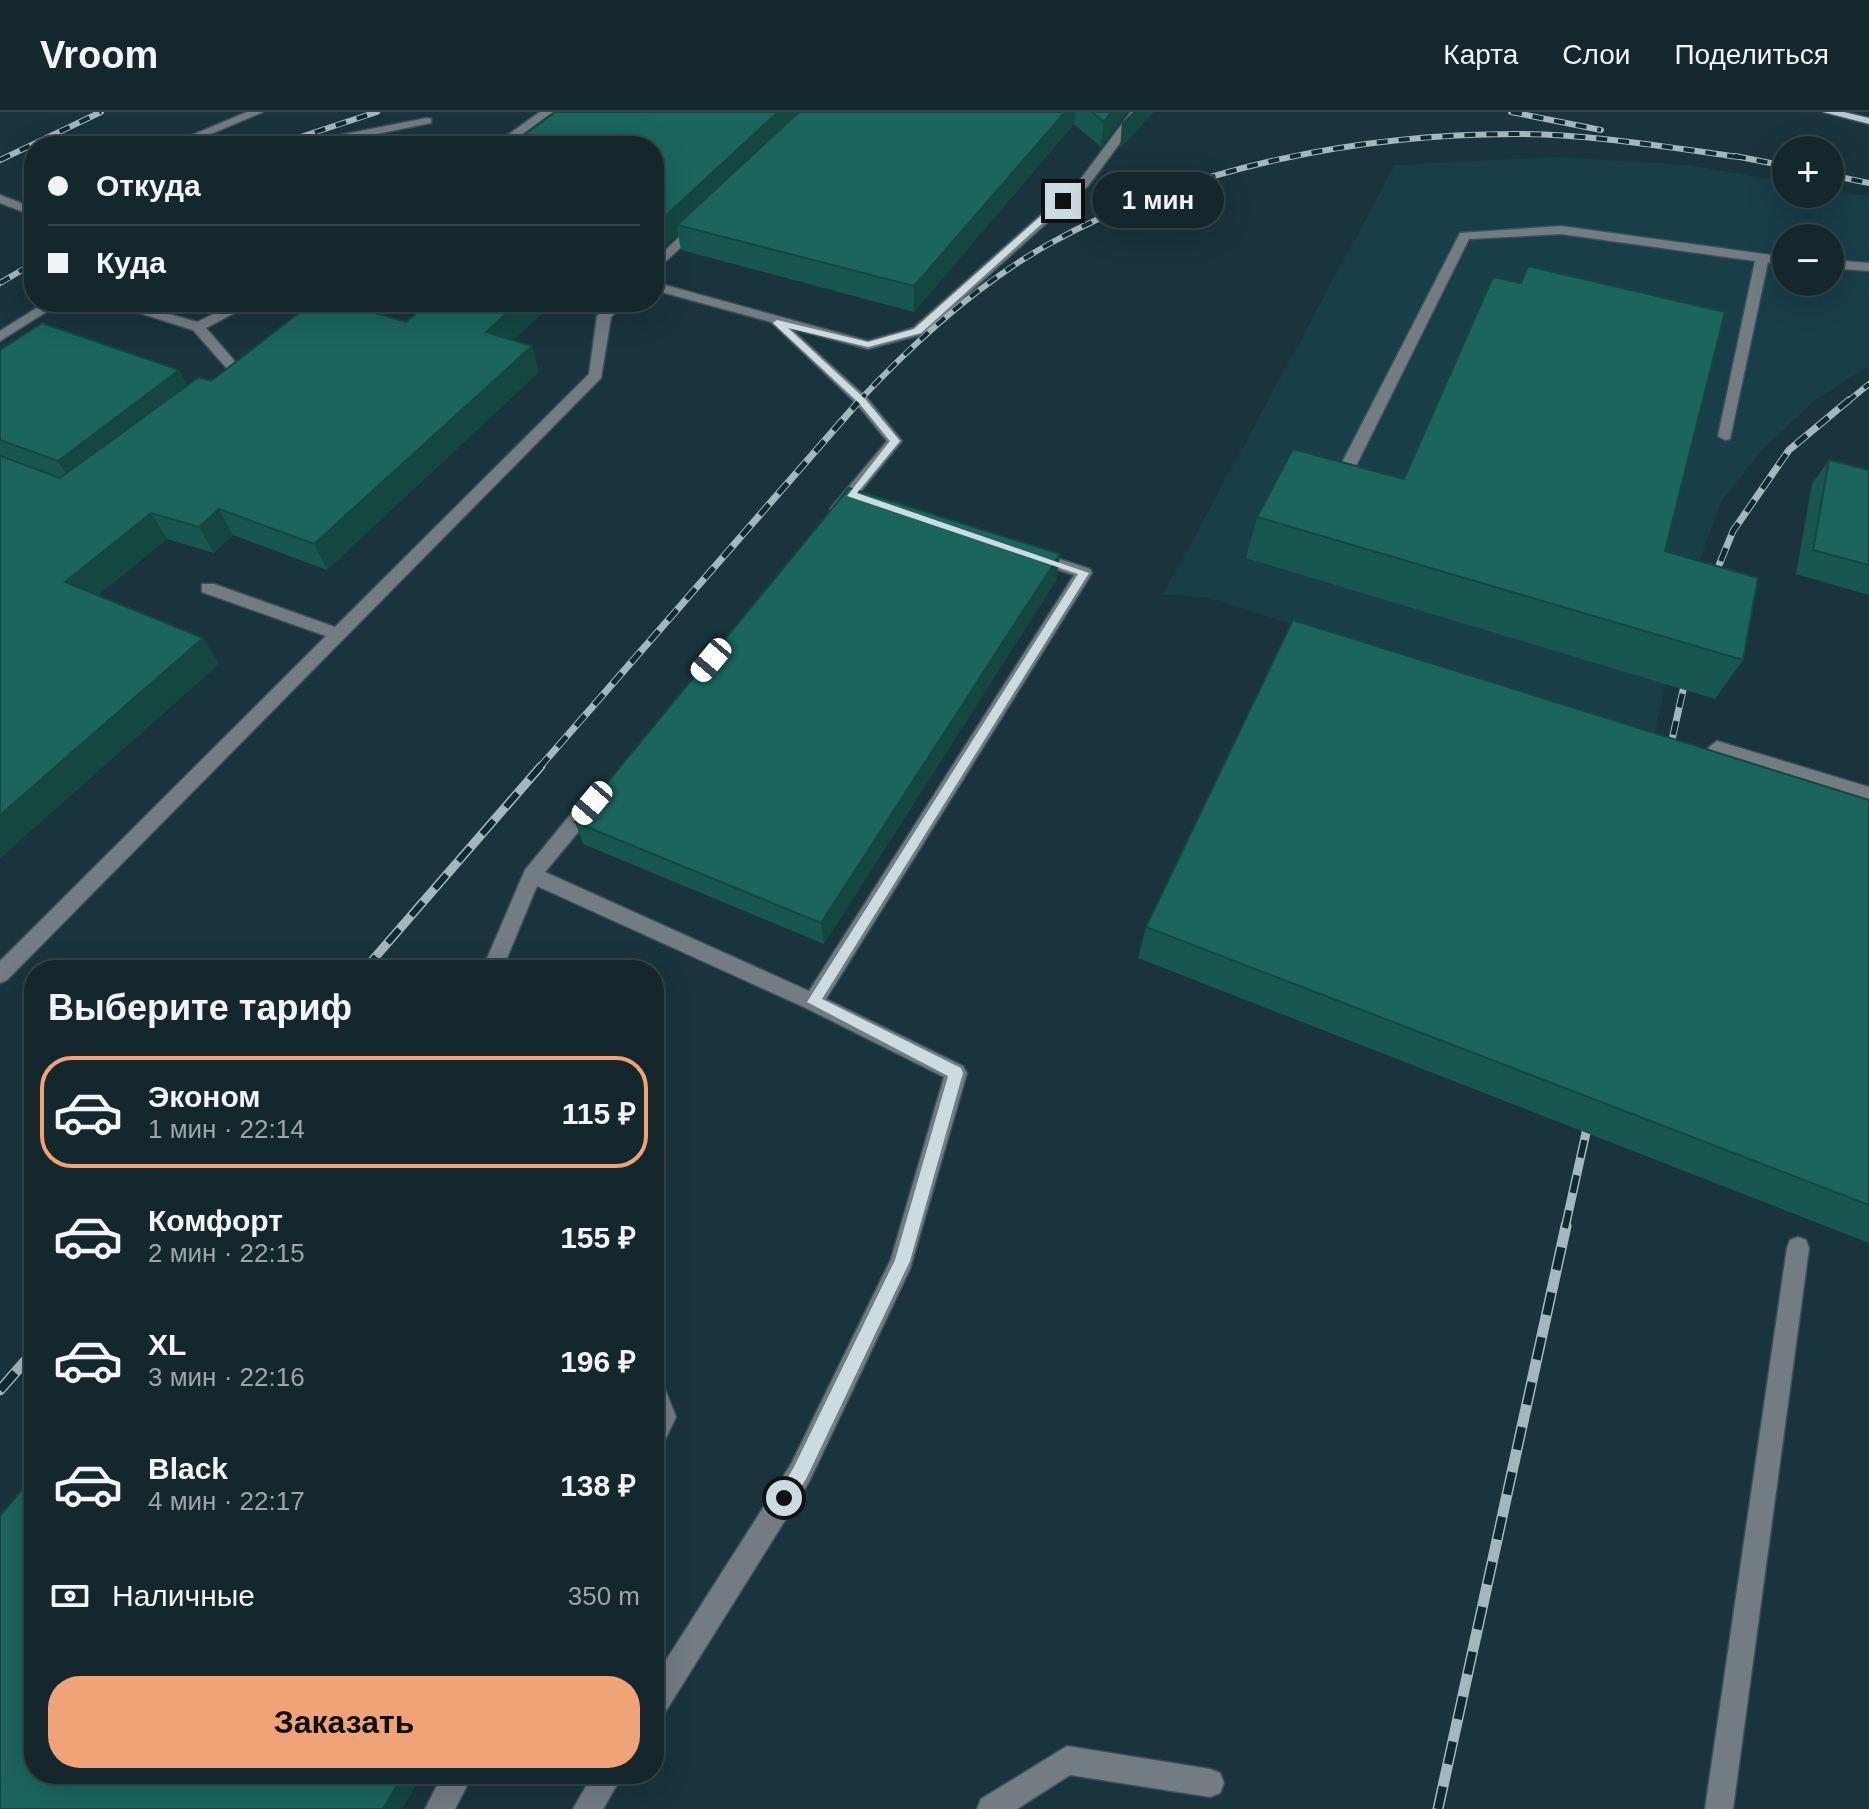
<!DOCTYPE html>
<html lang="ru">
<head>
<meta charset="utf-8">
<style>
	body { margin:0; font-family:Arial,sans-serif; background:#1c2f35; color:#f1f3f6; height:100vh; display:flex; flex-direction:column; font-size:30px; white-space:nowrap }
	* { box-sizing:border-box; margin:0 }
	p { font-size:26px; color:#9da5aa }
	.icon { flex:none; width:44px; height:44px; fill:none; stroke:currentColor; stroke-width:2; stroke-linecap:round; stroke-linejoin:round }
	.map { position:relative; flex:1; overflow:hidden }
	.drawer { position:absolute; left:24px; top:848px; width:640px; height:824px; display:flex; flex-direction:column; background:#13272d; border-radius:32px; box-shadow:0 8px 32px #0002,0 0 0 2px #324449 }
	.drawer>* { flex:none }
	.guide { position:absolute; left:24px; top:24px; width:640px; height:176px; border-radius:32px; box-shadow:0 8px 32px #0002,0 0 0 2px #324449; display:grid; align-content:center; height:176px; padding:0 24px; background:#13272d }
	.tools { position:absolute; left:1772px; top:24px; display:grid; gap:16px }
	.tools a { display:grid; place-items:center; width:72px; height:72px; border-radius:50%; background:#13272d; box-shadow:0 8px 32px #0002,0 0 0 2px #324449; font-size:40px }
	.end { position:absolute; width:36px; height:36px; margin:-18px; border:10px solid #cbdbe0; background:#111; box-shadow:0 0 0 4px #111 }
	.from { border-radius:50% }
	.bubble { position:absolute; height:56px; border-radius:28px; background:#13272d; box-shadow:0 8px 32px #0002,0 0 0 2px #324449; font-size:26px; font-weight:700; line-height:56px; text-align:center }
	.car { position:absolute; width:24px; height:48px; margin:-24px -12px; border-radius:10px; box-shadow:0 0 6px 2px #0007; background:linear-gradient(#fff 24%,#345 0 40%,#fff 0 76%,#345 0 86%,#fff 0) }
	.guide b { display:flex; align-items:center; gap:28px; height:76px; font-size:30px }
	.guide b+b { border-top:2px solid #324449 }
	.guide i { width:20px; height:20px; background:#f1f3f6 }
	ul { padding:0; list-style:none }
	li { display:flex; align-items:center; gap:24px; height:112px; margin:0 16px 12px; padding:0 8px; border:4px solid transparent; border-radius:32px }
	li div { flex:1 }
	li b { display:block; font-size:30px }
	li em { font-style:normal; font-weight:700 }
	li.current { border-color:#efa376 }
	li>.icon { width:72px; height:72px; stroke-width:1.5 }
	h2 { padding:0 24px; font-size:36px; line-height:96px }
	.pay { display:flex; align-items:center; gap:20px; height:88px; padding:0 24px; font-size:30px }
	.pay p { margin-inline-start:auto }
	.button { display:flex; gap:16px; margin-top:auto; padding:16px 24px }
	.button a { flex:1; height:92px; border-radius:32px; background:#efa376; color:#111; font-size:32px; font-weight:700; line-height:92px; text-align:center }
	header { display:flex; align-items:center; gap:48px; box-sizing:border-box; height:112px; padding:0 40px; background:#13272d; border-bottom:2px solid #324449 }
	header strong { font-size:38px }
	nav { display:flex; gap:44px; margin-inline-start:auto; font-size:28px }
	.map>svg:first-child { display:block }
	.built { fill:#183e48; fill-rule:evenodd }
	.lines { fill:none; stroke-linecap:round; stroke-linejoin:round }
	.minor-casing { stroke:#39525a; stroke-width:3 }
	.major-casing { stroke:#39525a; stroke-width:3 }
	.minor { fill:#737b83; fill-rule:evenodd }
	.major { fill:#b5c6d7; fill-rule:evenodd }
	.rail-far3-casing { stroke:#a4b7bc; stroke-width:6 }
	.rail-far2-casing { stroke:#a4b7bc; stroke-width:7 }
	.rail-far1-casing { stroke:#a4b7bc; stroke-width:9 }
	.rail-casing { stroke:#a4b7bc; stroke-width:11 }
	.rail-far3 { stroke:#0e2a32; stroke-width:4; stroke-dasharray:11; stroke-linecap:butt }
	.rail-far2 { stroke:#0e2a32; stroke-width:5; stroke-dasharray:14; stroke-linecap:butt }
	.rail-far1 { stroke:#0e2a32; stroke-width:6; stroke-dasharray:18; stroke-linecap:butt }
	.rail { stroke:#0e2a32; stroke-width:8; stroke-dasharray:23; stroke-linecap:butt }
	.wall { fill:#17574f }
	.shaded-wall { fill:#134740 }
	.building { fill:#1b655c; stroke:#134740; stroke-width:2 }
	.route { fill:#cbdbe0 }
</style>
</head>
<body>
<header>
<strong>Vroom</strong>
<nav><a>Карта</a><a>Слои</a><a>Поделиться</a></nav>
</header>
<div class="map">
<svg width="1869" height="1697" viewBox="0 0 1869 1697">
	<rect width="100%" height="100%" fill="#19343c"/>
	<!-- built -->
	<path class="built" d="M1558 45 1688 53 1786 70V82H1830V78L1869 84V254L1815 288 1760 340 1721 390 1684 493 1653 627 1206 485 1163 483 1395 53ZM1786 126H1830V170H1786Z"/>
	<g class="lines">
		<defs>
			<path id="minor" d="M247 0H263L182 34H166Z
				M540 0H553L506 34H492Z
				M1131 0H1143L1088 74 923 222 868 237 790 216 867 286 902 329 843 401 838 402 830 397 887 329 857 292 771 210 654 178V170L868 229 913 216 1080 68Z
				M427 6 431 7V11L342 29 331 34H316L335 24Z
				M0 83 34 96V104L0 91Z
				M693 112 703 115 654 160V149Z
				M1561 114 1786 145V153L1768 150 1730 327 1725 328 1718 324 1755 149 1561 122 1469 127 1346 374 1338 379 1333 377 1330 374 1460 121Z
				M1830 148 1869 151V159L1830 156Z
				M46 190H62L0 229V219Z
				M105 190H126L197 210 238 190H255L206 216 245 261 229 275H219V269L230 260 193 218Z
				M611 190H626L611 205 601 266 7 868 0 871V849L326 524 202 480V472H214L335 515 589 262 597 204Z
				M1032 438 1090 457 1092 461 826 887 963 954 967 961 910 1157 809 1370 664 1602 654 1606V1567L791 1352 891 1147 944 965 806 896 537 774 502 858H482L525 758 584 686 591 684 600 691 598 696 545 760 809 879 1074 463 1026 447V439Z
				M1717 629 1869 675V689L1711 641 1708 636Z
				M1798 1125 1806 1128 1809 1136 1733 1697H1705L1787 1136 1790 1128Z
				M654 1269 663 1272 676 1305 663 1332 654 1335Z
				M1067 1634 1210 1657 1220 1661 1224 1671 1220 1681 1210 1685 1070 1663 1017 1697H977L981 1687Z
				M443 1662H473L455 1697H425Z
				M593 1662H623L603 1697H573Z"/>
			<path id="major" d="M1823 0H1844L1869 6V12Z"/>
		</defs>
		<!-- minor casing -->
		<use href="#minor" class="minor-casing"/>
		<!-- major casing -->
		<use href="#major" class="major-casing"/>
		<!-- minor -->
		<use href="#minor" class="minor"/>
		<!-- major -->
		<use href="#major" class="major"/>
		<defs>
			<path id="rail-far3" d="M1511 0 1601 18
				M273 34 377 0
				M1735 44 1786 54
				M0 48 101 0
				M1830 63 1869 71
				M0 171 34 151
				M858 290C914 230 977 172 1049 132 1189 54 1364 21 1523 22 1598 23 1672 36 1746 46
				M1847 290 1869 272"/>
			<path id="rail-far2" d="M1710 475 1733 419 1789 338 1849 288
				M1667 650 1688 556
				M539 656 860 288"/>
			<path id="rail-far1" d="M364 858 541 654
				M1565 1116 1591 998"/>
			<path id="rail" d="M0 1278 34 1239
				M1438 1697 1566 1114"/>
		</defs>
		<!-- rail-far3 casing -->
		<use href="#rail-far3" class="rail-far3-casing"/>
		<!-- rail-far2 casing -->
		<use href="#rail-far2" class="rail-far2-casing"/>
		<!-- rail-far1 casing -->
		<use href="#rail-far1" class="rail-far1-casing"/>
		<!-- rail casing -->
		<use href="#rail" class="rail-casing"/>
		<!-- rail-far3 -->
		<use href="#rail-far3" class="rail-far3"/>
		<!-- rail-far2 -->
		<use href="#rail-far2" class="rail-far2"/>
		<!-- rail-far1 -->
		<use href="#rail-far1" class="rail-far1"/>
		<!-- rail -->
		<use href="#rail" class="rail"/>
	</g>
	<!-- wall -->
	<path class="wall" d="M555 0H1127L1101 35 1074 12 914 200 681 138 678 122 665 134 654 131V34Z
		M406 210 513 228 539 260 327 458 233 423 214 441 167 427 98 483 203 526 219 552 0 746V238L179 258 187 273 211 269Z
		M1829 348 1869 358V483L1796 462 1812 372Z
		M1404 367 1665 439 1743 548 1715 587 1246 446 1257 405Z
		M1057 467 824 832 583 732 575 710Z
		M1869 688V1131L1138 846 1146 815Z"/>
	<!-- shaded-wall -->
	<path class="shaded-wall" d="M778 0H807L677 113 678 122 665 134 661 108Z
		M1065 0H1075L1074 12 914 200V174Z
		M1111 0H1127L1101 35 1104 10Z
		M1133 0H1154L1120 37 1122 11Z
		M519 190H555L494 246 486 220Z
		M532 234 539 260 327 458 314 432Z
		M179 258 193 284 75 375 58 349Z
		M219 397 233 423 214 441 199 415Z
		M151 401 167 427 83 495 65 470Z
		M1060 442 1057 467 824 832 821 811Z
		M203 526 219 552 0 746V703Z
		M404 1662H423L402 1697H383Z"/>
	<!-- building -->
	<path class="building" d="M555 0H778L661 108 654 107V34H509Z
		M799 0H1065L914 174 677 113Z
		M1092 0H1111L1104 10Z
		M1528 154 1725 200 1665 439 1758 466 1743 548 1257 405 1293 337 1404 367 1493 165 1521 171Z
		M313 190H336L406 210 430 190H519L486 220 532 234 314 432 219 397 199 415 151 401 65 470 203 526 0 703V344L60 366 199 265 211 269Z
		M42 211 179 258 58 349 0 328V238Z
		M1829 348 1869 358V453L1813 438Z
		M849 376 1060 442 821 811 575 710Z
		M1293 508 1869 688V1093L1146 815Z
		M34 1363V1662H404L383 1697H0V1404Z"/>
	<!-- route -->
	<path class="route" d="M1060 87 1067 89 921 221 868 235 788 216 865 287 900 329 857 381 1089 461 822 887 961 956 963 961 910 1149 806 1367 790 1392 784 1395 776 1386 794 1355 895 1148 948 964 807 890 1078 462 847 384 890 329 859 291 773 211 777 208 868 230 914 217Z"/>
</svg>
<div class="tools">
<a>+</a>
<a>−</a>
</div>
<i class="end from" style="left:784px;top:1386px"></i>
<i class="end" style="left:1063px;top:89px"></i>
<div class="bubble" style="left:1092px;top:60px;width:132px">1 мин</div>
<i class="car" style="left:711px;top:548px;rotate:220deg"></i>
<i class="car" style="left:592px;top:691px;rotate:220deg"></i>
<div class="guide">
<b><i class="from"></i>Откуда</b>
<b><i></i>Куда</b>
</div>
<section class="drawer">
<h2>Выберите тариф</h2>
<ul>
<li class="current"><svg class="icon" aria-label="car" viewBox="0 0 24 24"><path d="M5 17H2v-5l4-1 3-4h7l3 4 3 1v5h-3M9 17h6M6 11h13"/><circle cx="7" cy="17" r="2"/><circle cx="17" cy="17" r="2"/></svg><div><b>Эконом</b><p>1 мин · 22:14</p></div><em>115 ₽</em></li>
<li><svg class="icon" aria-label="car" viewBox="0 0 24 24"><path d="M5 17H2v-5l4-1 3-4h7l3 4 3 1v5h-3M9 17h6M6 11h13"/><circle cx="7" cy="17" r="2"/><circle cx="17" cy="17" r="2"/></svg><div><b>Комфорт</b><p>2 мин · 22:15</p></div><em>155 ₽</em></li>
<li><svg class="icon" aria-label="car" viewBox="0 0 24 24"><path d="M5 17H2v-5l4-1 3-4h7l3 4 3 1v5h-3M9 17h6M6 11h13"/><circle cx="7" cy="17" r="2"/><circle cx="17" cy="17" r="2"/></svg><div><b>XL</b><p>3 мин · 22:16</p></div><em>196 ₽</em></li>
<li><svg class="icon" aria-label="car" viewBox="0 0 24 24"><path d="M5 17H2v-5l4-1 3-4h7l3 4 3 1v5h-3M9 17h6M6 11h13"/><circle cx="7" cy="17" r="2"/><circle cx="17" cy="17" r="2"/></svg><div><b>Black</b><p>4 мин · 22:17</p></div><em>138 ₽</em></li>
</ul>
<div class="pay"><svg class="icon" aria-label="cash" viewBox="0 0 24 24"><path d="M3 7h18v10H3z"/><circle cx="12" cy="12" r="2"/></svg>Наличные<p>350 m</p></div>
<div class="button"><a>Заказать</a></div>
</section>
</div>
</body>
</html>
